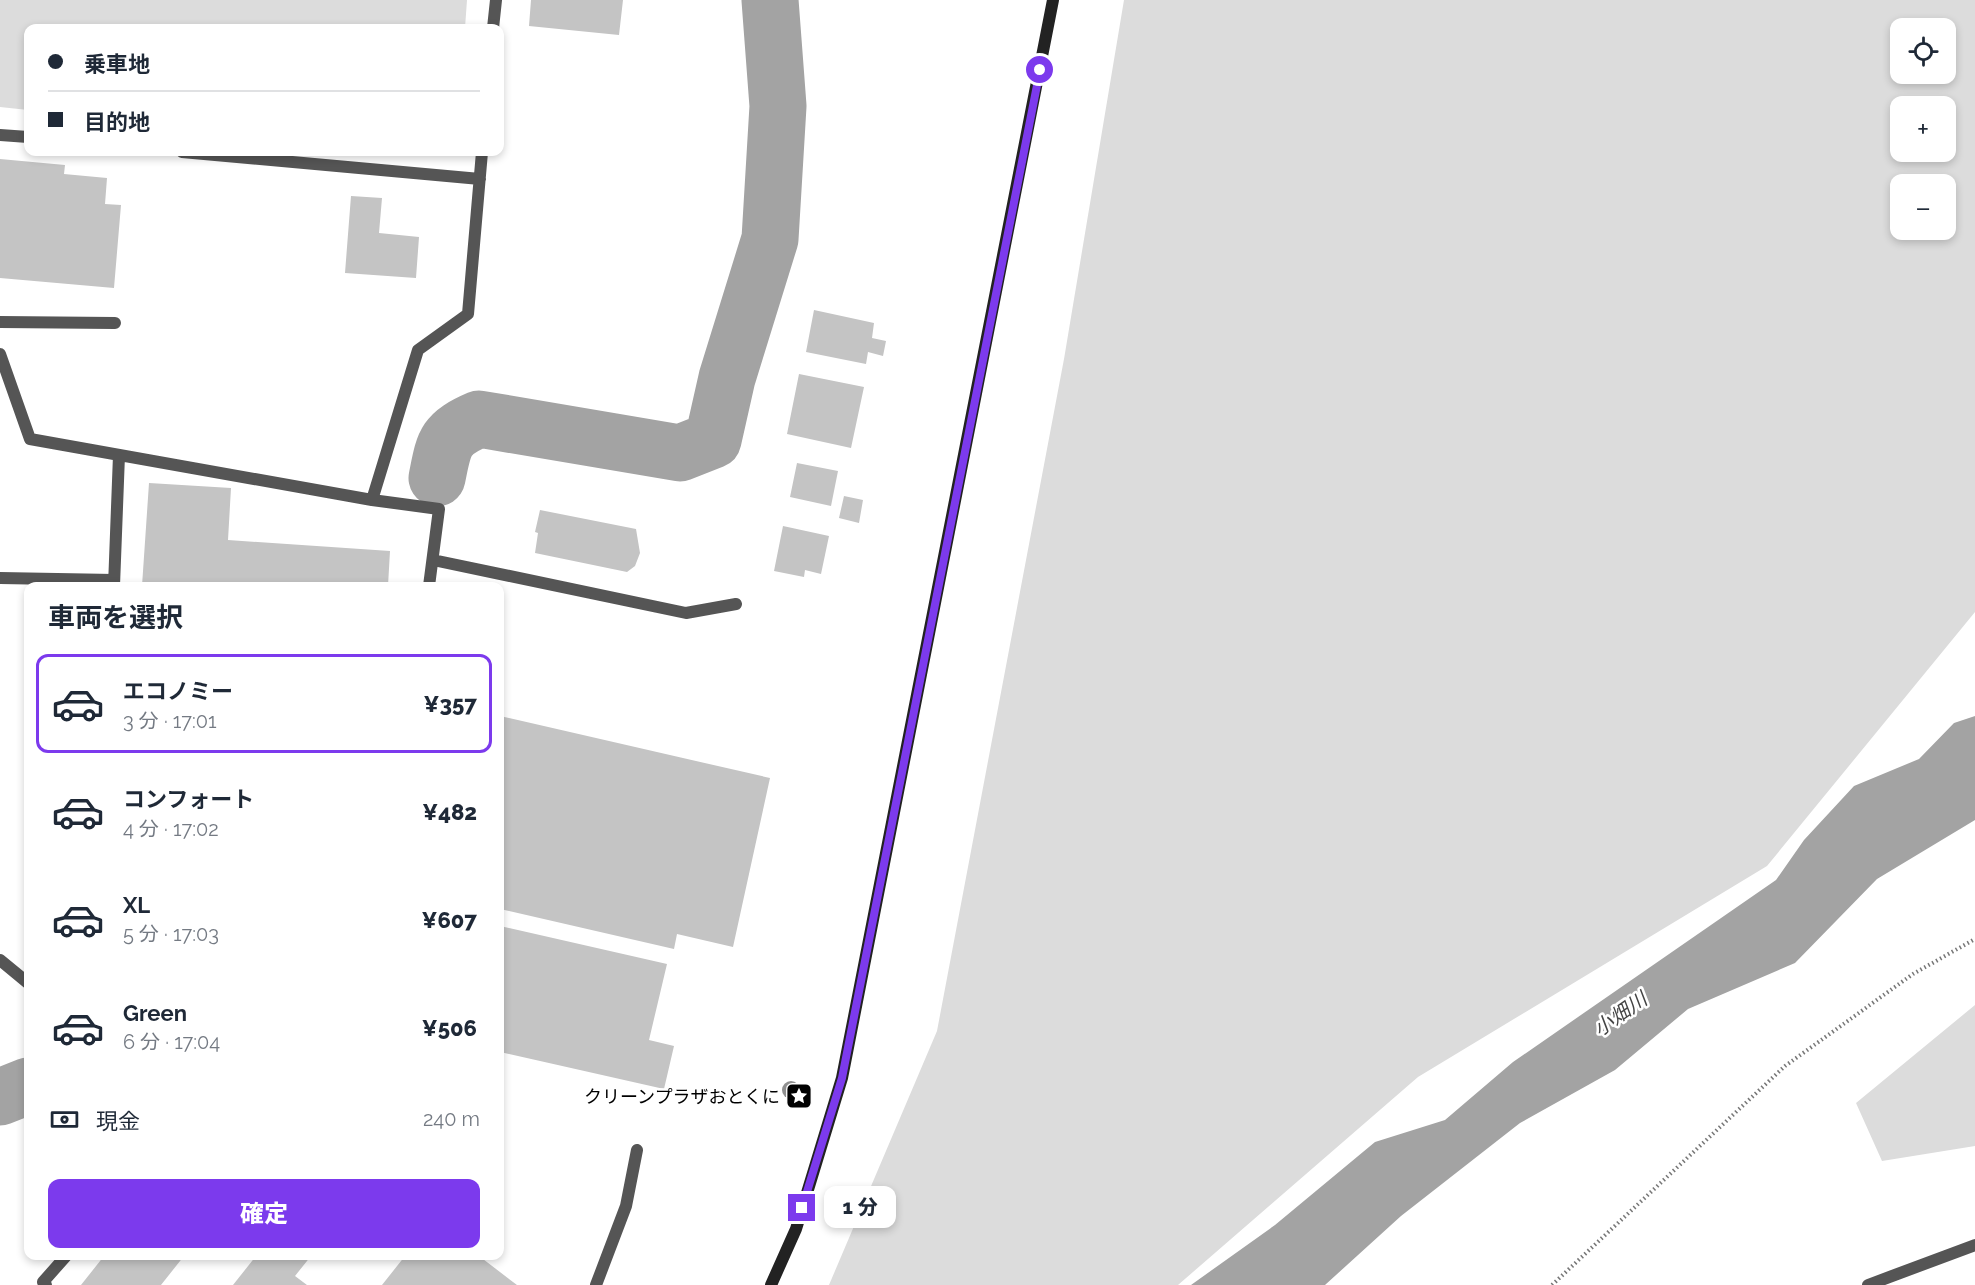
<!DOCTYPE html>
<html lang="ja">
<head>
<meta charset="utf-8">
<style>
	body { margin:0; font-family:Raleway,"Noto Sans JP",sans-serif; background:#f2f2f3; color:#1f2937; height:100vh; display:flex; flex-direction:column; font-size:22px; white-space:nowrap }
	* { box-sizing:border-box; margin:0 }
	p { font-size:20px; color:#747a83 }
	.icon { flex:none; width:33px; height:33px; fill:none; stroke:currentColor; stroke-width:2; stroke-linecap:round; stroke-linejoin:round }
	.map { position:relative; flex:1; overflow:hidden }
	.details { position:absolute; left:24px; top:582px; width:480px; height:678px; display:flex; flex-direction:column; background:#fff; border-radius:12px; box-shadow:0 3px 9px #0003 }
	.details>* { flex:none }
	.hud { position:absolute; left:24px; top:24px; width:480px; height:132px; border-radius:12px; box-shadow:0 3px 9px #0003; display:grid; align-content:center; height:132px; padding:0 24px; background:#fff }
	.controls { position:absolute; left:1890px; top:18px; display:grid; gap:12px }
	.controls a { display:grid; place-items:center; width:66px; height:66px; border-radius:12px; background:#fff; box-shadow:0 3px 9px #0003; font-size:30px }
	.end { position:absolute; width:27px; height:27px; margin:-14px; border:8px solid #7c3aed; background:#fff; box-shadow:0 0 0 3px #fff }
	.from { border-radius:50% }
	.bubble { position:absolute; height:42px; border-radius:12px; background:#fff; box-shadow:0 3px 9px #0003; font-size:20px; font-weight:800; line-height:42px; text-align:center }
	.hud b { display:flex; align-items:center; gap:21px; height:57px; font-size:22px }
	.hud b+b { border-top:2px solid #e0e1e3 }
	.hud i { width:15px; height:15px; background:#1f2937 }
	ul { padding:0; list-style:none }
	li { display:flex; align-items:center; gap:18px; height:99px; margin:0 12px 9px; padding:0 12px; border:3px solid transparent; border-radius:12px }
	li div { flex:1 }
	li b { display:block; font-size:22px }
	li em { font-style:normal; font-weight:800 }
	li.active { border-color:#7c3aed }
	li>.icon { width:54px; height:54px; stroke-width:1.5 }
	h2 { padding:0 24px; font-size:27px; line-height:72px }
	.pay { display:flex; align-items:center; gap:15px; height:66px; padding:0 24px; font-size:22px }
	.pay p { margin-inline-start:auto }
	.primary-button { display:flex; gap:12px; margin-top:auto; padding:12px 24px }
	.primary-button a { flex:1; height:69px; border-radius:12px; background:#7c3aed; color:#fff; font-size:24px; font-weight:800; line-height:69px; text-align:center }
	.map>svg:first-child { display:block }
	.green { fill:#dcdcdc; fill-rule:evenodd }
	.water { fill:#a3a3a3 }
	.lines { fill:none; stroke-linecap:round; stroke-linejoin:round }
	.river { stroke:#a3a3a3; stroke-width:57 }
	.building { fill:#c4c4c4 }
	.path { stroke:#777; stroke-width:4; stroke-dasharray:1.5 3; stroke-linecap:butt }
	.lane { stroke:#555; stroke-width:12 }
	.street { stroke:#555; stroke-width:12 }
	.secondary { stroke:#222; stroke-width:12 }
	.tree { fill:#8f8f8f }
	.route { stroke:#7c3aed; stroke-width:8 }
	.labels { text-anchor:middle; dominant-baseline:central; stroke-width:5; stroke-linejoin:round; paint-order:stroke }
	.poi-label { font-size:18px; fill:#000; stroke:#fff; text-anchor:end }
	.water-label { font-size:20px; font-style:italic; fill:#444; stroke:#fff }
</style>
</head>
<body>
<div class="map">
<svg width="1975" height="1285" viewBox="0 0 1975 1285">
	<rect width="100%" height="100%" fill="#fff"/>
	<!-- green -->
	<path class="green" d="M0 0H467L465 28H28V110L0 107Z
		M1124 0H1975V612L1767 866 1418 1077 1178 1285H829L937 1031 1064 359ZM1900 28H1946V74H1900ZM1946 106V152H1900V106ZM1900 184H1946V230H1900Z
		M1975 1005V1146L1882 1161 1856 1103Z"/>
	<!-- water -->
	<path class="water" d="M1975 716V820L1877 879 1795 963 1688 1009 1615 1070 1520 1123 1401 1216 1325 1285H1191L1275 1225 1375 1142 1445 1120 1513 1062 1776 880 1804 840 1854 786 1919 759 1954 723Z"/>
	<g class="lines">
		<!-- river -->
		<path class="river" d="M437 478C444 443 444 434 479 419L680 453 713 440 727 378 770 239 778 106 770 0
			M0 1097 28 1086"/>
	</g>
	<!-- building -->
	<path class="building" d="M531 0H623L619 35 529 26Z
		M0 159 65 165 64 174 107 178 105 204 121 205 114 288 0 278Z
		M351 196 382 198 379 233 419 237 416 278 345 273Z
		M814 310 874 323 872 338 886 341 883 356 868 352 866 364 806 352Z
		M799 374 864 387 851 448 787 434Z
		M797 463 838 471 831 506 790 497Z
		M149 483 231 488 228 540 390 551 388 586H142Z
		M844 496 863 500 859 523 839 518Z
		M540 510 636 529 640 553 635 566 627 572 535 553 538 533 535 532Z
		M783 526 829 536 821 574 805 570 804 577 774 571Z
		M500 716 770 778 733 947 677 934 674 949 500 909Z
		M500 926 667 964 649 1040 674 1046 664 1089 500 1052Z
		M104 1256H184L161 1285H81Z
		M256 1256H311L295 1276 307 1285H233Z
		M405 1256H479L517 1285H382Z"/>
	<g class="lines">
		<!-- path -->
		<path class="path" d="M1552 1285 1785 1066 1913 974 1975 939"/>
		<!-- lane -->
		<path class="lane" d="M493 28 496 0
			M0 135 28 137
			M182 152 480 179
			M0 322 115 323
			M0 354 30 439 372 500 439 509 429 586
			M372 500 418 350 468 314 482 152
			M433 560 686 613 736 604
			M0 578 114 580
			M114 586 119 455
			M0 960 28 983
			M46 1285 43 1282 66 1256
			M596 1285 626 1206 637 1150"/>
		<!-- street -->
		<path class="street" d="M1868 1285 1975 1245"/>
		<!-- secondary -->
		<path class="secondary" d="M771 1285 796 1229 842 1078 1053 0"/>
	</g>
	<!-- trees -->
	<circle class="tree" cx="791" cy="1090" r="9"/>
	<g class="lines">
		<!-- route -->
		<path class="route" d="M802 1208 842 1078 1040 70"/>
	</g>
	<!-- icons -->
	<defs>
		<symbol id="sight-square" viewBox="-11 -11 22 22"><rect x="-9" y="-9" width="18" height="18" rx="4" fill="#000" stroke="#fff"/><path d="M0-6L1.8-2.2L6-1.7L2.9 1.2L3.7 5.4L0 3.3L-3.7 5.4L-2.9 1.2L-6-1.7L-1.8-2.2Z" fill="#fff"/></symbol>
	</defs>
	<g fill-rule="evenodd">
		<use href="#sight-square" x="784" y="1081" width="30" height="30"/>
	</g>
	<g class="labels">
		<!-- poi labels -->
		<g class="poi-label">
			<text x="780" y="1096">クリーンプラザおとくに</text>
		</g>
		<!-- water labels -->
		<g class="water-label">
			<text transform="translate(1620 1014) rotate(-35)">小畑川</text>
		</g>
	</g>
</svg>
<div class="controls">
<a><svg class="icon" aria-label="locate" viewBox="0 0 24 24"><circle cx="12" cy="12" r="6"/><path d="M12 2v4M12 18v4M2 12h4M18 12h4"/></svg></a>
<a>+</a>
<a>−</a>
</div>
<i class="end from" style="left:1040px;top:70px"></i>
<i class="end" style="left:802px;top:1208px"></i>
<div class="bubble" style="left:824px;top:1186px;width:72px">1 分</div>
<div class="hud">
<b><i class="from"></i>乗車地</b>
<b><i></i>目的地</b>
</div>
<section class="details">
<h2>車両を選択</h2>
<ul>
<li class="active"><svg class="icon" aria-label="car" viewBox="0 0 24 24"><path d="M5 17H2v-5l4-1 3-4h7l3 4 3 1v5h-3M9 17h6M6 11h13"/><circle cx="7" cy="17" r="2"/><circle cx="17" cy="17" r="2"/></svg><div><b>エコノミー</b><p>3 分 · 17:01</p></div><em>¥357</em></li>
<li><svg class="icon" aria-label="car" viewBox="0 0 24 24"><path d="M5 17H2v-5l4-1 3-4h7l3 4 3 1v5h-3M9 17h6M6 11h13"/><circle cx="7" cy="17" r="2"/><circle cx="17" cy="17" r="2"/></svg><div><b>コンフォート</b><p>4 分 · 17:02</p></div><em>¥482</em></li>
<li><svg class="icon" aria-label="car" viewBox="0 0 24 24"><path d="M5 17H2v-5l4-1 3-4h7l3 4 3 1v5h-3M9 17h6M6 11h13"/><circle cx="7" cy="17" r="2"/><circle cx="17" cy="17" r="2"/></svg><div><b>XL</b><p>5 分 · 17:03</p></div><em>¥607</em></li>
<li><svg class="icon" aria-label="car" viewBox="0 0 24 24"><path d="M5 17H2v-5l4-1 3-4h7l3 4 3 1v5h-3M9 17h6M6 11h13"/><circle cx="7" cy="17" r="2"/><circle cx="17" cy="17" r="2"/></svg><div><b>Green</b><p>6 分 · 17:04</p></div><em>¥506</em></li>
</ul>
<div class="pay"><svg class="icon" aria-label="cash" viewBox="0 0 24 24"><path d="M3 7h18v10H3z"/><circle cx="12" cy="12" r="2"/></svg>現金<p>240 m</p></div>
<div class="primary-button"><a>確定</a></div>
</section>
</div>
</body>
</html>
